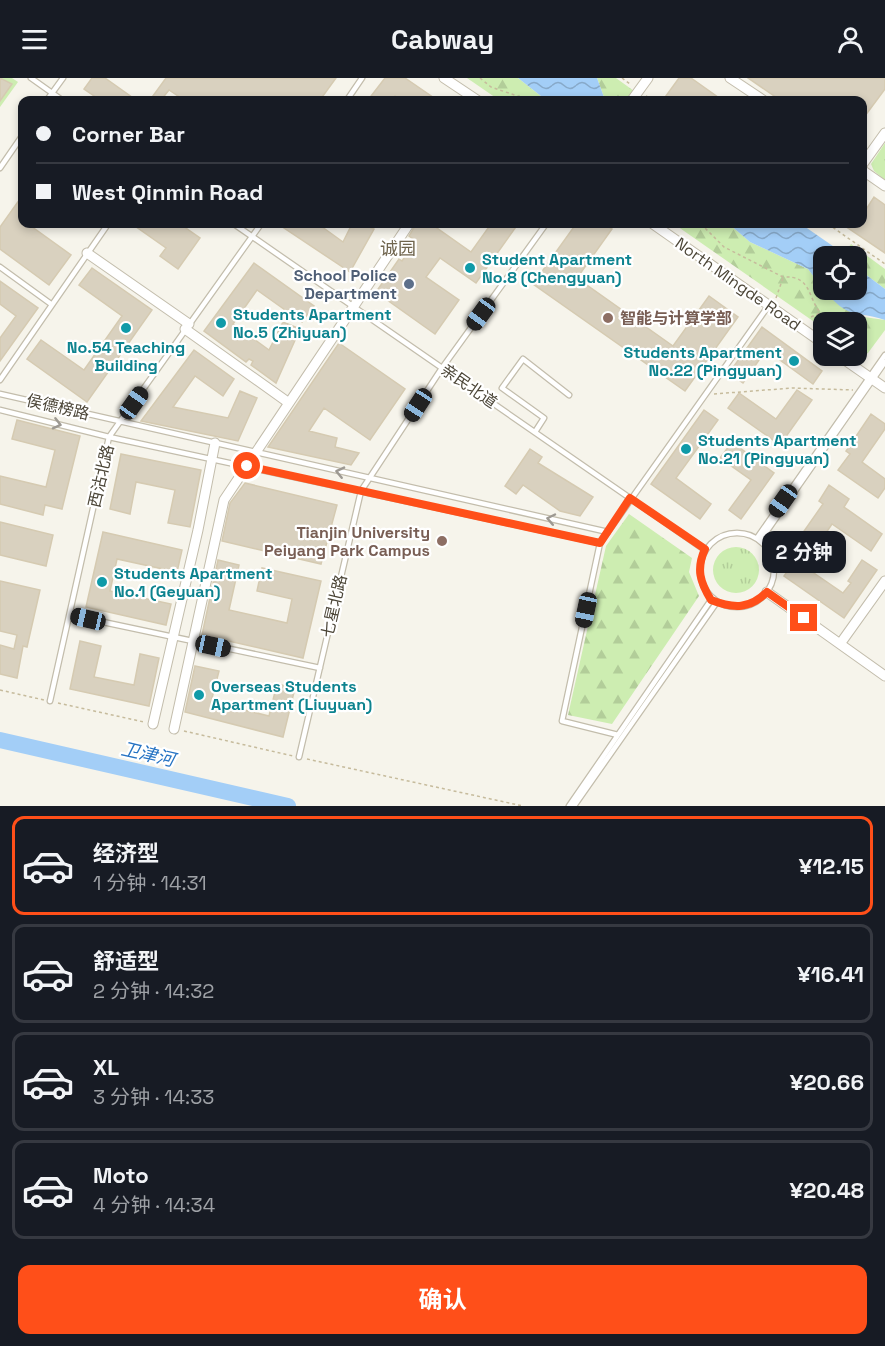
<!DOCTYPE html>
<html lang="zh">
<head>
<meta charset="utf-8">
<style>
	body { margin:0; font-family:"Space Grotesk","Noto Sans SC",sans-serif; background:#242831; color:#f1f3f6; height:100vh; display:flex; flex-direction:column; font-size:22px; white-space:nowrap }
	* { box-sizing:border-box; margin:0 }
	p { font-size:20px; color:#9ea1a6 }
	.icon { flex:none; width:33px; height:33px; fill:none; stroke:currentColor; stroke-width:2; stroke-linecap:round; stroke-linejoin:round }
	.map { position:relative; height:728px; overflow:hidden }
	.drawer { display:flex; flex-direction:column; background:#171b24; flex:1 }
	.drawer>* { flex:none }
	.hud { position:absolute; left:18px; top:18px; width:849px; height:132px; border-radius:12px; box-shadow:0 3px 9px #0003; display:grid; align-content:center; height:132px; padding:0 18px; background:#171b24 }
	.fabs { position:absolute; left:813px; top:168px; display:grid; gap:12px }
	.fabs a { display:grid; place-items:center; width:54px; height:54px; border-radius:12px; background:#171b24; box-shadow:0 3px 9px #0003; font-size:30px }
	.end { position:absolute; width:27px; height:27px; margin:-14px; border:8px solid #ff4f19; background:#fff; box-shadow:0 0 0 3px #fff }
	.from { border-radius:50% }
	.bubble { position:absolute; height:42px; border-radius:12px; background:#171b24; box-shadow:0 3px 9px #0003; font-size:20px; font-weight:700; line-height:42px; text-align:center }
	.car { position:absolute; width:18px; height:36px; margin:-18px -9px; border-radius:8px; box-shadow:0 0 4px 2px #0007; background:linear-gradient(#222 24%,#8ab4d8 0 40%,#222 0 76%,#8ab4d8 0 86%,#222 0) }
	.hud b { display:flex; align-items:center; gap:21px; height:57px; font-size:22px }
	.hud b+b { border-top:2px solid #363941 }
	.hud i { width:15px; height:15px; background:#f1f3f6 }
	ul { padding:10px 0 0; list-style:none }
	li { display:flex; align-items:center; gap:18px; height:99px; margin:0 12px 9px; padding:0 6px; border:3px solid #363941; border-radius:12px }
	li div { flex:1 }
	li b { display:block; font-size:22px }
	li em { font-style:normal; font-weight:700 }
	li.active { border-color:#ff4f19 }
	li>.icon { width:54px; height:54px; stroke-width:1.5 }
	.cta { display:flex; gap:12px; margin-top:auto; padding:12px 18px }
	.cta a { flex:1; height:69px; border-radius:12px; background:#ff4f19; color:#fff; font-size:24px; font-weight:700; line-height:69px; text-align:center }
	header { display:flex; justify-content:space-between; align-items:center; height:78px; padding:0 18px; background:#171b24; font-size:27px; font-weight:700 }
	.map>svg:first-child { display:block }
	.grass { fill:url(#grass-tufts) }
	.forest { fill:url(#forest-firs) }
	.pitch { fill:#cdedb1 }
	.water { fill:url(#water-waves) }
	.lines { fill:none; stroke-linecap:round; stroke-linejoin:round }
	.river { stroke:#a3cef7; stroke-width:16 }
	.building { fill:#d9d1bf; stroke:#d5cab1; stroke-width:1.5 }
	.lane-casing { stroke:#c3bdac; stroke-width:7 }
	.street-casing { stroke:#c3bdac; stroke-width:11 }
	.path { stroke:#c6bb9c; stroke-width:1.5; stroke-dasharray:3 3; stroke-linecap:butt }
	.lane { stroke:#fff; stroke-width:4.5 }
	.street { stroke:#fff; stroke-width:9 }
	.oneway { stroke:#9d9992 }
	.route { stroke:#ff4f19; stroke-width:8 }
	.culture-dot { fill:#0f9aa8; stroke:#fff; stroke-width:2 }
	.service-dot { fill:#5c6f8a; stroke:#fff; stroke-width:2 }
	.education-dot { fill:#8d6e63; stroke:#fff; stroke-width:2 }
	.labels { text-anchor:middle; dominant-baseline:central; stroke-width:4.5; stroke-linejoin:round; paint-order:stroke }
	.culture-label { font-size:16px; font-weight:bold; fill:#0d838f; stroke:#fff; text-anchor:start }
	.service-label { font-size:16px; font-weight:bold; fill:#4e5e75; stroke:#fff; text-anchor:end }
	.street-label { font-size:16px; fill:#4c4638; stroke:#fff }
	.education-label { font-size:16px; font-weight:bold; fill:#785e54; stroke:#fff; text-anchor:start }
	.neighbourhood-label { font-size:18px; fill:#70654e; stroke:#fff }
	.water-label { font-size:18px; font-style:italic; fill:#2673c3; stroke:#fff }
</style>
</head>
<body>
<header><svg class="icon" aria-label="menu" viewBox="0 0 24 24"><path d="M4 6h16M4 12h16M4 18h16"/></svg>Cabway<svg class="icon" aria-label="person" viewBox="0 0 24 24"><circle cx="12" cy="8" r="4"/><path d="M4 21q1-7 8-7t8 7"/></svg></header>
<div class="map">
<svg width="885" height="728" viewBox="0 0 885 728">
	<defs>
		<pattern id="grass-tufts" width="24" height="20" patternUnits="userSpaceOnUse" patternTransform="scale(1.5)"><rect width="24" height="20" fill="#cdedb1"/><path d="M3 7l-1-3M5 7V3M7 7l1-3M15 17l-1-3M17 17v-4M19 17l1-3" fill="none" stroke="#b2cd99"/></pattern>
		<pattern id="forest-firs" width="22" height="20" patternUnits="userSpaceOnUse" patternTransform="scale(1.5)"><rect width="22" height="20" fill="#cdedb1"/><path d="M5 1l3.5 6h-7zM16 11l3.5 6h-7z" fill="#b2cd99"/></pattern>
		<pattern id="water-waves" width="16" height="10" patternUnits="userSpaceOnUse" patternTransform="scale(1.5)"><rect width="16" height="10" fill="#a3cef7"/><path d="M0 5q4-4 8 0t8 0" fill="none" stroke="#87a9c9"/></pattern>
	</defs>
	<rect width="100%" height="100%" fill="#f6f4eb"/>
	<!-- grass -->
	<path class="grass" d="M885 65V102L874 93 871 86Z
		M713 492a23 23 0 1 1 46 0a23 23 0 1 1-46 0Z"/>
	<!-- forest -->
	<path class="forest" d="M467 0H518L546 22H499Z
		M597 0H616L634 13 627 22H605Z
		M674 146H729L750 164 808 191 824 212 857 238 885 242V252L868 275 863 277 857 272 856 244H824L823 250Z
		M851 166 885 191V211L857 190 856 178 843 177Z
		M629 436 692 480 689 494 699 518 612 646 568 637 606 468Z"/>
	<!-- pitch -->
	<path class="pitch" d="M0 0H12L18 4 0 29Z"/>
	<!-- water -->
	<path class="water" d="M518 0H597L605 22H546Z
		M729 146H801L843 175 844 178H824L823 211 808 191 750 164Z
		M857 190 885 211V242C854 232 849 242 824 212H856Z"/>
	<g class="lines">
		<!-- river -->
		<path class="river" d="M0 662 288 728"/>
	</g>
	<!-- building -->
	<path class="building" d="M0 0 12 6 0 23Z
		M92 0H105L136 22H100L84 11Z
		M166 0H336L320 22H184L169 12 161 22H150Z
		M385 0H405L437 22H401L395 18 392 22H368Z
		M679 0H691L722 22H663Z
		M748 0H885V11L862 42V22H780Z
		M22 118V146H28L71 177 49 207 0 171V149Z
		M874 119 885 127V175L842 146H862V127L867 130Z
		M132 146H180L200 160 178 191 160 178 166 170Z
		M278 146H318L343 164 352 146H363L374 151 350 194Z
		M416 146H440L437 150 471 174 491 146H518L476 205 440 180 426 199 459 222 435 256 376 214 399 181 402 183 416 163 409 158Z
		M576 146H604L612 151 577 200 673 268 709 218 738 239 685 313 533 206Z
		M254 185 314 228 302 244 257 212 233 246 269 272 283 244 300 251 276 305 251 287 253 283 249 281 246 284 204 253Z
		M92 190 152 232 87 324 27 281 41 262 84 292 122 238 79 207Z
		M0 203 38 230 0 283V260L16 238 0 226Z
		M762 249 822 293 813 306 766 272 743 305 729 295Z
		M339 265 405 311 370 362 324 330 309 353 337 360 335 369 359 375 351 387 268 369Z
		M194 272 234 301 223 318 195 298 173 329 228 340 240 313 257 320 238 363 141 343Z
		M797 312 812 322 780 367 728 330 739 315 776 341Z
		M704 332 718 342 676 400 711 426 700 441 651 406Z
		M871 336 885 346V351L862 384 885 401V410L878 420 838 392 850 376 846 373Z
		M17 342 80 358 62 431 45 427 43 437 0 426V398L46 409 55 372 12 361Z
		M732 364 774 395 741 441 729 432 751 402 720 380Z
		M530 371 542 379 538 385 593 419 580 438 560 433 523 407 516 416 505 408Z
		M121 376 201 392 190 449 168 445 175 412 136 404 130 436 110 431Z
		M245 405 337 427 321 486 222 463 230 425Z
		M829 407 849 421 844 429 882 456 871 473 832 446 811 477 795 466 823 426 819 423Z
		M0 444 53 457 46 488 0 477Z
		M103 454 182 472 177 494 117 481 110 513 171 526 166 547 86 529Z
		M218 482 239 487 229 532 287 545 292 521 257 513 262 490 321 503 303 580 202 557Z
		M795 482 843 515 851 505 848 503 862 482 877 492 844 540 784 498Z
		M0 503 40 512 27 569 23 568 17 600 0 596V567L14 571 17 557 0 553Z
		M80 563 101 568 94 599 134 607 140 576 159 580 149 628 70 611Z
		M195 588 219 593 211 624 269 638 277 606 295 610 283 659 185 634Z"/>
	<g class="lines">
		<defs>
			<path id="lane" d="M31 0 62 22
				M47 22 63 0
				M347 22 362 0
				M0 90 22 58
				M234 146 705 472
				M0 189 51 226
				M0 302 108 146
				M0 316 608 454
				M0 332 109 359 600 465
				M535 354 544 340 502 310 523 281 569 317
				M700 492a37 37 0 1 1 74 0a37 37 0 1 1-74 0Z
				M757 460 885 277
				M760 463 885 284
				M70 537 320 590
				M50 623 109 359 261 146
				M618 657 562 643 600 465 769 227
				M299 679 361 413 442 290 546 146
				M569 728 711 522
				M574 728 717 524"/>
			<path id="street" d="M444 0 477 22
				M730 0 763 22
				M632 22 648 0
				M862 87 885 55
				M862 92 885 108
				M653 146 824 266
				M87 175 189 246
				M185 251 289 325
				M839 278 885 310
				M767 514 885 598
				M840 566 885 503
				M153 646 198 452 215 365
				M174 651 224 422 409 146"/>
		</defs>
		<!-- lane casing -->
		<use href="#lane" class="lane-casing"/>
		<!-- street casing -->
		<use href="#street" class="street-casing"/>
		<!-- path -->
		<path class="path" d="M480 0 491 9 529 22
			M622 0 630 6
			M646 18 653 22
			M701 146 724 169 783 199C812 197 808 221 820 234 825 238 832 241 838 244
			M828 146 885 186
			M776 220 783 200
			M811 239 820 235
			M714 316 792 310 853 312
			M0 612 44 622
			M58 625 144 644
			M184 653 293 678
			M307 681 523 728"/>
		<!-- lane -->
		<use href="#lane" class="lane"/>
		<!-- street -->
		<use href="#street" class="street"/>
	</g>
	<!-- one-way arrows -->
	<defs><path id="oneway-chevron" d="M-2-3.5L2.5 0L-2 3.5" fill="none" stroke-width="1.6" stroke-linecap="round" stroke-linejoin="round" transform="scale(1.5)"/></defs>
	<g class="oneway">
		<use href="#oneway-chevron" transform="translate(57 346) rotate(14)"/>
		<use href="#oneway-chevron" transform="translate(340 394) rotate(-167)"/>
		<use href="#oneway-chevron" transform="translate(551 441) rotate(-168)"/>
	</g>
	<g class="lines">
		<!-- route -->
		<path class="route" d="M247 388 600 465 630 420 705 471C696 491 700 504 711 522 734 531 750 531 767 514L804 540"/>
	</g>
	<!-- markers -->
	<g class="culture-dot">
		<circle cx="470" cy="190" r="6"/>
		<circle cx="221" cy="245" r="6"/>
		<circle cx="126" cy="250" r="6"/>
		<circle cx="794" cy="283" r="6"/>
		<circle cx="686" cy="371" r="6"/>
		<circle cx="102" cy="504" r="6"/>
		<circle cx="199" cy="617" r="6"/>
	</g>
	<circle class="service-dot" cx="409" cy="206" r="6"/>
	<g class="education-dot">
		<circle cx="608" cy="240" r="6"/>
		<circle cx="442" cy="463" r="6"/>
	</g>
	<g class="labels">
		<!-- culture labels -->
		<g class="culture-label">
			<text x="482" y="181">Student Apartment<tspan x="482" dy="18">No.8 (Chengyuan)</tspan></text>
			<text x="233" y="236">Students Apartment<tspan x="233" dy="18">No.5 (Zhiyuan)</tspan></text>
			<text x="126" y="269" text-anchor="middle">No.54 Teaching<tspan x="126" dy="18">Building</tspan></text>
			<text x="782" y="274" text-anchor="end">Students Apartment<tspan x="782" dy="18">No.22 (Pingyuan)</tspan></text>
			<text x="698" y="362">Students Apartment<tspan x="698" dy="18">No.21 (Pingyuan)</tspan></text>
			<text x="114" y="495">Students Apartment<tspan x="114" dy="18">No.1 (Geyuan)</tspan></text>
			<text x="211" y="608">Overseas Students<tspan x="211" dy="18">Apartment (Liuyuan)</tspan></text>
		</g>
		<!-- service labels -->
		<g class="service-label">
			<text x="397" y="197">School Police<tspan x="397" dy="18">Department</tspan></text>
		</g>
		<!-- street labels -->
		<g class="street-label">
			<text transform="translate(738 206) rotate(35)">North Mingde Road</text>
			<text transform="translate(469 308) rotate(35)">亲民北道</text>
			<text transform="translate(58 329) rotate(13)">侯德榜路</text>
			<text transform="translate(101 398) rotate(-77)">西沽北路</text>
			<text transform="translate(334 528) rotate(-77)">七星北路</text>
		</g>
		<!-- education labels -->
		<g class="education-label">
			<text x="620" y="240">智能与计算学部</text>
			<text x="430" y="454" text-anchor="end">Tianjin University<tspan x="430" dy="18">Peiyang Park Campus</tspan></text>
		</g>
		<!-- neighbourhood labels -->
		<g class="neighbourhood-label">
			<text x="398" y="170">诚园</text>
		</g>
		<!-- water labels -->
		<g class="water-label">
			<text transform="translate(148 676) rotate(13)">卫津河</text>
		</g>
	</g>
</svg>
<div class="fabs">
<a><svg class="icon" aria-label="locate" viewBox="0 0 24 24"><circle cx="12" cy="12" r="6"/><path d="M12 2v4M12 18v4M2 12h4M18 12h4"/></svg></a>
<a><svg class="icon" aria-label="layers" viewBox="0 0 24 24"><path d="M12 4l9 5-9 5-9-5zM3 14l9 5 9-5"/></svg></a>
</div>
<i class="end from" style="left:247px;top:388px"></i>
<i class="end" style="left:804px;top:540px"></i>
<div class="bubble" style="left:762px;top:453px;width:84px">2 分钟</div>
<i class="car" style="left:481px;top:236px;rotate:216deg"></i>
<i class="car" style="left:134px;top:325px;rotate:35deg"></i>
<i class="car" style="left:418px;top:327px;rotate:213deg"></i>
<i class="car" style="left:783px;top:423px;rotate:215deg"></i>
<i class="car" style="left:586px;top:532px;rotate:192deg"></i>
<i class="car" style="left:88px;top:541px;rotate:283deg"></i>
<i class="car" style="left:213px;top:568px;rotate:102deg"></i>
<div class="hud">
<b><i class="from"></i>Corner Bar</b>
<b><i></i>West Qinmin Road</b>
</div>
</div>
<section class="drawer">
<ul>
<li class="active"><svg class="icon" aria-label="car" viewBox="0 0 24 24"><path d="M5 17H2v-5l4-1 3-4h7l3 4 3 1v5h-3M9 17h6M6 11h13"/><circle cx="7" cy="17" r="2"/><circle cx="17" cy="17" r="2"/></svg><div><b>经济型</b><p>1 分钟 · 14:31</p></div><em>¥12.15</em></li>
<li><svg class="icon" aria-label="car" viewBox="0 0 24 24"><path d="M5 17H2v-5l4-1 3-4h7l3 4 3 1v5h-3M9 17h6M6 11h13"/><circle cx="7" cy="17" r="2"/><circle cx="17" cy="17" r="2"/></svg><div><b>舒适型</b><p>2 分钟 · 14:32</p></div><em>¥16.41</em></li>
<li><svg class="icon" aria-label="car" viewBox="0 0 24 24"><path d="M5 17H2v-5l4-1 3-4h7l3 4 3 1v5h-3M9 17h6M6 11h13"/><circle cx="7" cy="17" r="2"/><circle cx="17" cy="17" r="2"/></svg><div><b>XL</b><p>3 分钟 · 14:33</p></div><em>¥20.66</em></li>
<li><svg class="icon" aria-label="car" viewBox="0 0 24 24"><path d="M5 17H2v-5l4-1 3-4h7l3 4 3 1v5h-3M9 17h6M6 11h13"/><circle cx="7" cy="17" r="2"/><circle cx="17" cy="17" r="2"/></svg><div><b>Moto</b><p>4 分钟 · 14:34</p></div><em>¥20.48</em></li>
</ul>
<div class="cta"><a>确认</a></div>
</section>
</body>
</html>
